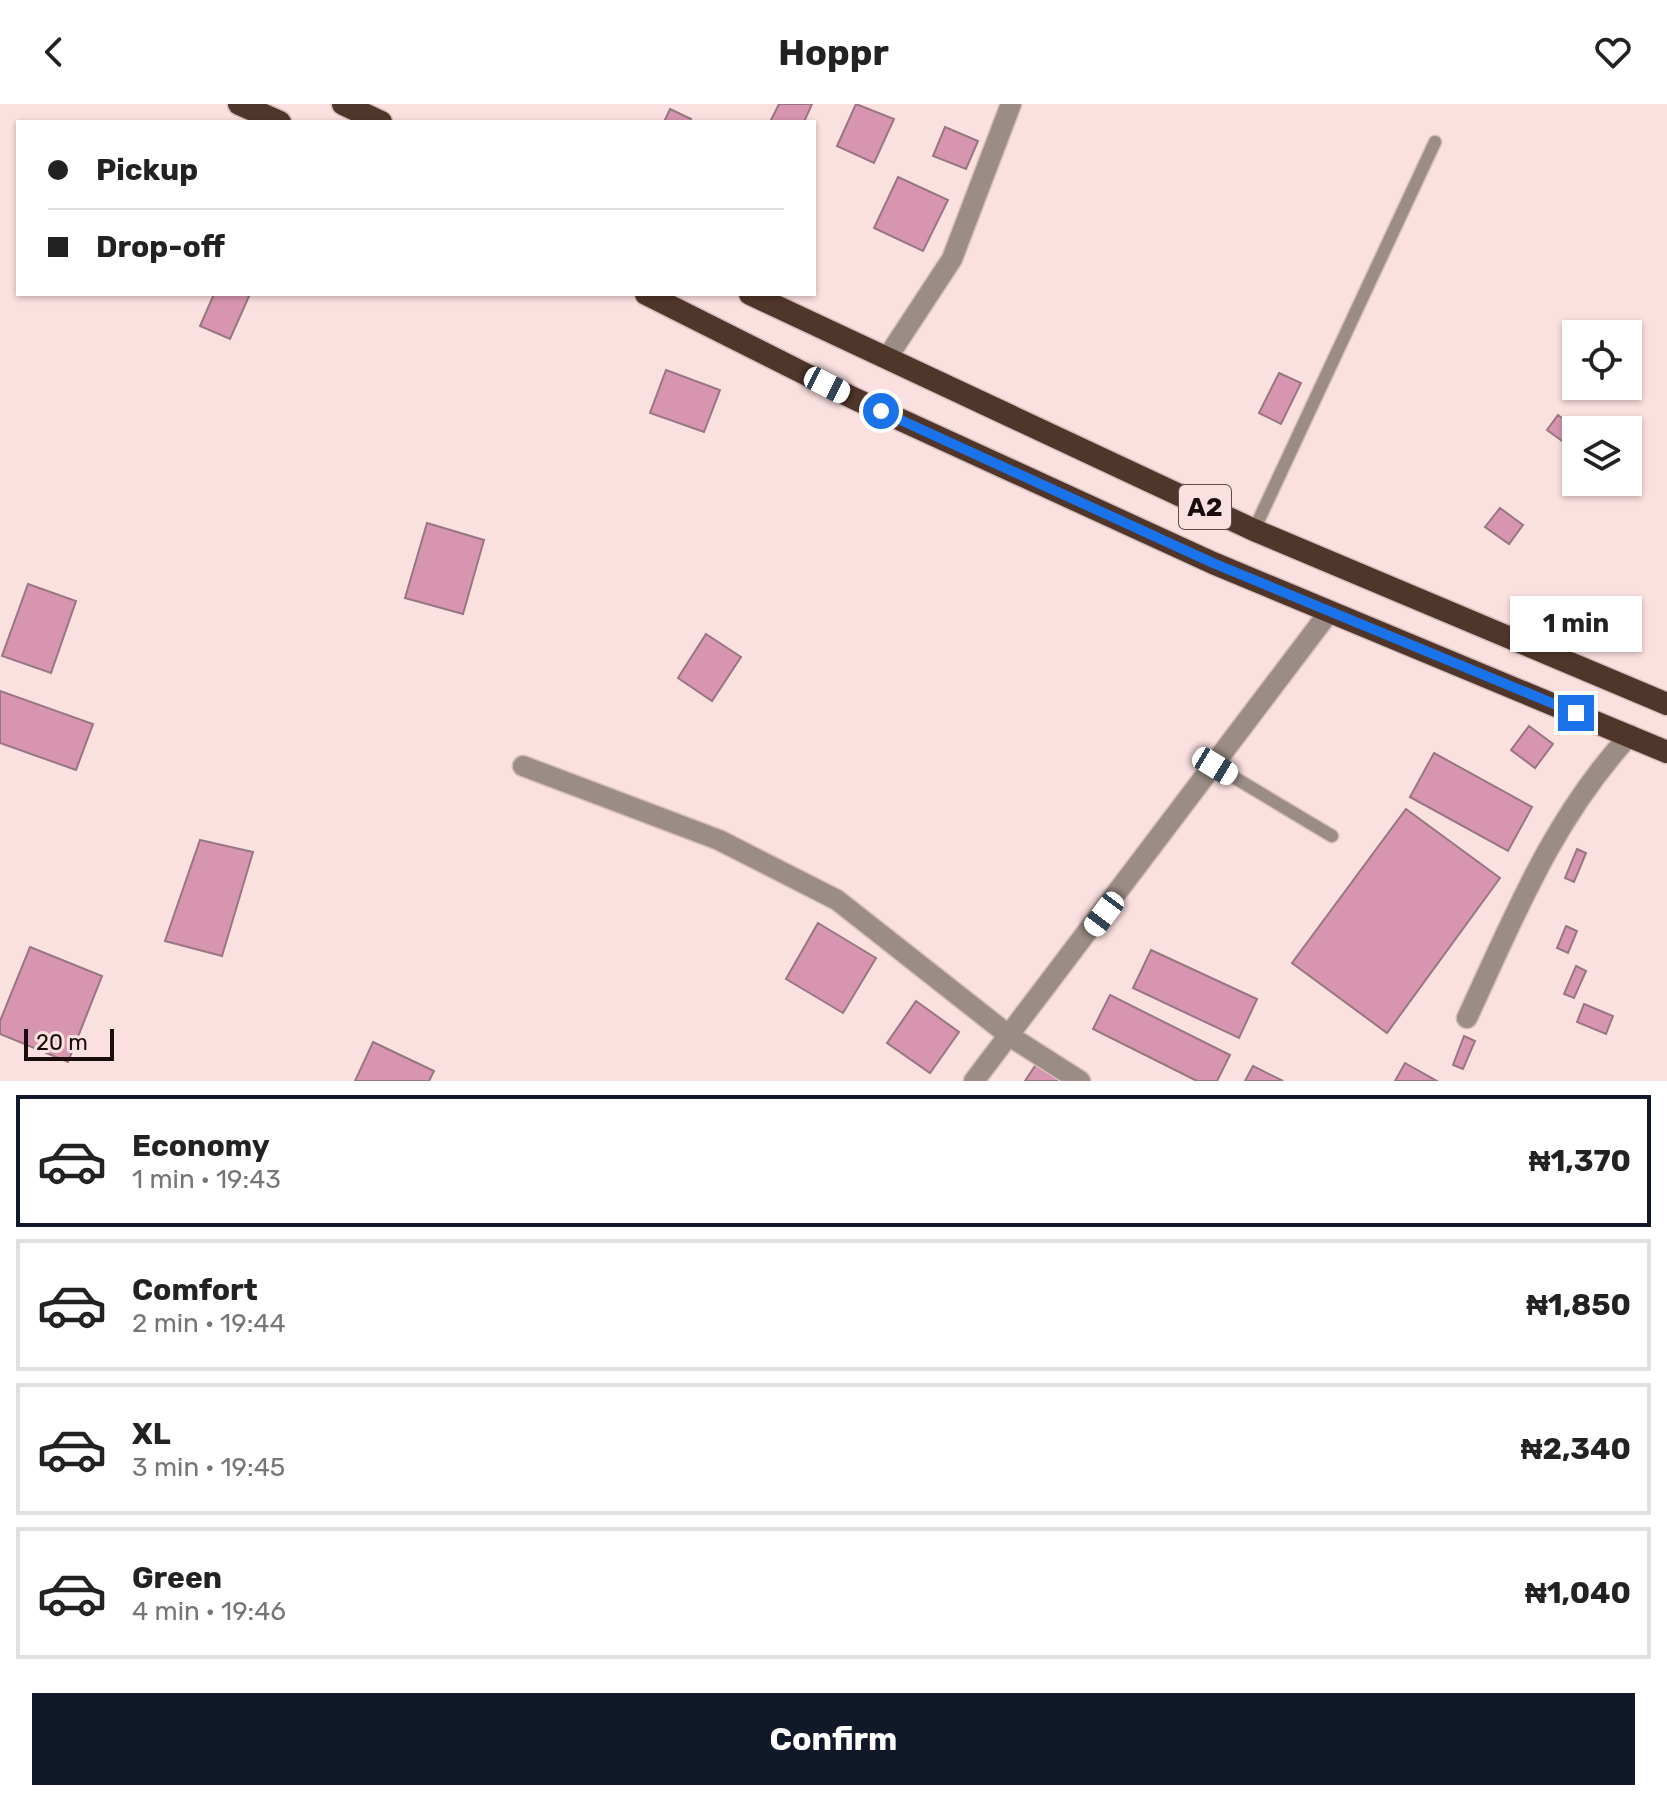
<!DOCTYPE html>
<html lang="en">
<head>
<meta charset="utf-8">
<style>
	body { margin:0; font-family:Rubik,sans-serif; background:#f2f2f2; color:#222; height:100vh; display:flex; flex-direction:column; font-size:30px; white-space:nowrap }
	* { box-sizing:border-box; margin:0 }
	p { font-size:26px; color:#767676 }
	.icon { flex:none; width:44px; height:44px; fill:none; stroke:currentColor; stroke-width:2; stroke-linecap:round; stroke-linejoin:round }
	.map { position:relative; height:977px; overflow:hidden }
	.panel { display:flex; flex-direction:column; background:#fff; flex:1 }
	.panel>* { flex:none }
	.guide { position:absolute; left:16px; top:16px; width:800px; height:176px; border-radius:0px; box-shadow:0 2px 6px #0004; display:grid; align-content:center; height:176px; padding:0 32px; background:#fff }
	.fabs { position:absolute; left:1562px; top:216px; display:grid; gap:16px }
	.fabs a { display:grid; place-items:center; width:80px; height:80px; border-radius:0px; background:#fff; box-shadow:0 2px 6px #0004; font-size:40px }
	.scale { position:absolute; left:24px; bottom:20px; width:90px; box-sizing:border-box; padding-left:8px; border:4px solid #1a0c0c; border-top:0; font-size:22px; line-height:28px; white-space:nowrap; color:#1a0c0c; -webkit-text-stroke:6px #fae0df; paint-order:stroke }
	.end { position:absolute; width:36px; height:36px; margin:-18px; border:10px solid #1a73e8; background:#fff; box-shadow:0 0 0 4px #fff }
	.from { border-radius:50% }
	.bubble { position:absolute; height:56px; border-radius:0px; background:#fff; box-shadow:0 2px 6px #0004; font-size:26px; font-weight:700; line-height:56px; text-align:center }
	.car { position:absolute; width:24px; height:48px; margin:-24px -12px; border-radius:10px; box-shadow:0 0 6px 2px #0007; background:linear-gradient(#fff 24%,#345 0 40%,#fff 0 76%,#345 0 86%,#fff 0) }
	.guide b { display:flex; align-items:center; gap:28px; height:76px; font-size:30px }
	.guide b+b { border-top:2px solid #e0e0e0 }
	.guide i { width:20px; height:20px; background:#222 }
	ul { padding:14px 0 0; list-style:none }
	li { display:flex; align-items:center; gap:24px; height:132px; margin:0 16px 12px; padding:0 16px; border:4px solid #e0e0e0; border-radius:0px }
	li div { flex:1 }
	li b { display:block; font-size:30px }
	li em { font-style:normal; font-weight:700 }
	li.selected { border-color:#111827 }
	li>.icon { width:72px; height:72px; stroke-width:1.5 }
	.action { display:flex; gap:16px; margin-top:auto; padding:16px 32px }
	.action a { flex:1; height:92px; border-radius:0px; background:#111827; color:#fff; font-size:32px; font-weight:700; line-height:92px; text-align:center }
	header { display:flex; justify-content:space-between; align-items:center; height:104px; padding:0 32px; background:#fff; font-size:36px; font-weight:700 }
	.map>svg:first-child { display:block }
	.building { fill:#d795af; stroke:#987683; stroke-width:2 }
	.lines { fill:none; stroke-linecap:round; stroke-linejoin:round }
	.service-casing { stroke:#d6bebd; stroke-width:15 }
	.minor-casing { stroke:#d6bebd; stroke-width:23 }
	.trunk-casing { stroke:#d6bebd; stroke-width:25 }
	.service { stroke:#9b8c85; stroke-width:12 }
	.minor { stroke:#9b8c85; stroke-width:20 }
	.trunk { stroke:#50362a; stroke-width:22 }
	.route { stroke:#1a73e8; stroke-width:10 }
	.labels { text-anchor:middle; dominant-baseline:central; stroke-width:8; stroke-linejoin:round; paint-order:stroke }
	.shield { fill:#fae0df; stroke:#5d4c4b; stroke-width:2 }
	.shield-label { font-size:26px; font-weight:bold; fill:#1a0c0c }
</style>
</head>
<body>
<header><svg class="icon" aria-label="back" viewBox="0 0 24 24"><path d="M15 5l-7 7 7 7"/></svg>Hoppr<svg class="icon" aria-label="heart" viewBox="0 0 24 24"><path d="M12 20l-8-8c-3-5 5-10 8-4 3-6 11-1 8 4z"/></svg></header>
<div class="map">
<svg width="1667" height="977" viewBox="0 0 1667 977">
	<rect width="100%" height="100%" fill="#fae0df"/>
	<!-- building -->
	<path class="building" d="M779 0H812L804 18H770Z
		M856 0 894 15 874 59 837 42Z
		M670 5 691 15 689 18H664Z
		M945 23 978 37 966 65 933 52Z
		M898 73 948 96 923 147 874 124Z
		M214 190H250L230 235 200 222Z
		M666 266 720 286 704 328 650 309Z
		M1279 269 1301 279 1281 320 1259 309Z
		M1558 311 1578 326 1576 347 1547 326Z
		M1500 404 1523 421 1509 440 1485 423Z
		M427 419 484 436 463 510 405 494Z
		M28 480 76 497 51 569 2 552Z
		M706 530 741 553 712 597 678 574Z
		M0 587 93 620 76 666 0 639Z
		M1529 622 1553 640 1535 664 1511 646Z
		M1434 649 1532 703 1508 747 1410 693Z
		M1406 705 1500 774 1387 929 1292 859Z
		M200 736 253 748 222 852 165 837Z
		M1577 745 1586 749 1574 778 1565 774Z
		M818 819 876 854 843 909 786 875Z
		M1566 822 1577 827 1568 849 1557 844Z
		M30 843 102 872 68 958 0 930V917Z
		M1151 846 1257 895 1239 934 1133 884Z
		M1576 862 1586 867 1574 894 1564 890Z
		M1110 891 1230 951 1217 977H1197L1093 925Z
		M916 897 959 928 930 969 887 939Z
		M1584 900 1613 912 1606 930 1577 918Z
		M1464 932 1475 937 1463 965 1453 961Z
		M373 938 434 967 429 977H355Z
		M1037 959 1064 977H1025Z
		M1405 959 1437 977H1395Z
		M1253 962 1283 977H1245Z"/>
	<g class="lines">
		<defs>
			<path id="service" d="M1254 426 1435 38
				M1215 662 1332 732"/>
			<path id="minor" d="M887 254 952 155 1011 0
				M523 662 719 736 837 796 1011 933 1080 977
				M1467 914C1514 813 1553 714 1630 631
				M974 977 1330 507"/>
			<path id="trunk" d="M239 0 280 18
				M343 0 381 18
				M646 190 853 294 1213 459 1667 648
				M750 190 1254 426 1667 600"/>
		</defs>
		<!-- service casing -->
		<use href="#service" class="service-casing"/>
		<!-- minor casing -->
		<use href="#minor" class="minor-casing"/>
		<!-- trunk casing -->
		<use href="#trunk" class="trunk-casing"/>
		<!-- service -->
		<use href="#service" class="service"/>
		<!-- minor -->
		<use href="#minor" class="minor"/>
		<!-- trunk -->
		<use href="#trunk" class="trunk"/>
	</g>
	<g class="lines">
		<!-- route -->
		<path class="route" d="M881 307 1213 459 1576 609"/>
	</g>
	<g class="labels">
		<!-- shield labels -->
		<rect class="shield" x="1179" y="381" width="52" height="44" rx="6"/>
		<g class="shield-label">
			<text x="1205" y="403">A2</text>
		</g>
	</g>
</svg>
<div class="fabs">
<a><svg class="icon" aria-label="locate" viewBox="0 0 24 24"><circle cx="12" cy="12" r="6"/><path d="M12 2v4M12 18v4M2 12h4M18 12h4"/></svg></a>
<a><svg class="icon" aria-label="layers" viewBox="0 0 24 24"><path d="M12 4l9 5-9 5-9-5zM3 14l9 5 9-5"/></svg></a>
</div>
<div class="scale">20 m</div>
<i class="end from" style="left:881px;top:307px"></i>
<i class="end" style="left:1576px;top:609px"></i>
<div class="bubble" style="left:1510px;top:492px;width:132px">1 min</div>
<i class="car" style="left:827px;top:281px;rotate:117deg"></i>
<i class="car" style="left:1215px;top:662px;rotate:121deg"></i>
<i class="car" style="left:1104px;top:810px;rotate:217deg"></i>
<div class="guide">
<b><i class="from"></i>Pickup</b>
<b><i></i>Drop-off</b>
</div>
</div>
<section class="panel">
<ul>
<li class="selected"><svg class="icon" aria-label="car" viewBox="0 0 24 24"><path d="M5 17H2v-5l4-1 3-4h7l3 4 3 1v5h-3M9 17h6M6 11h13"/><circle cx="7" cy="17" r="2"/><circle cx="17" cy="17" r="2"/></svg><div><b>Economy</b><p>1 min · 19:43</p></div><em>₦1,370</em></li>
<li><svg class="icon" aria-label="car" viewBox="0 0 24 24"><path d="M5 17H2v-5l4-1 3-4h7l3 4 3 1v5h-3M9 17h6M6 11h13"/><circle cx="7" cy="17" r="2"/><circle cx="17" cy="17" r="2"/></svg><div><b>Comfort</b><p>2 min · 19:44</p></div><em>₦1,850</em></li>
<li><svg class="icon" aria-label="car" viewBox="0 0 24 24"><path d="M5 17H2v-5l4-1 3-4h7l3 4 3 1v5h-3M9 17h6M6 11h13"/><circle cx="7" cy="17" r="2"/><circle cx="17" cy="17" r="2"/></svg><div><b>XL</b><p>3 min · 19:45</p></div><em>₦2,340</em></li>
<li><svg class="icon" aria-label="car" viewBox="0 0 24 24"><path d="M5 17H2v-5l4-1 3-4h7l3 4 3 1v5h-3M9 17h6M6 11h13"/><circle cx="7" cy="17" r="2"/><circle cx="17" cy="17" r="2"/></svg><div><b>Green</b><p>4 min · 19:46</p></div><em>₦1,040</em></li>
</ul>
<div class="action"><a>Confirm</a></div>
</section>
</body>
</html>
